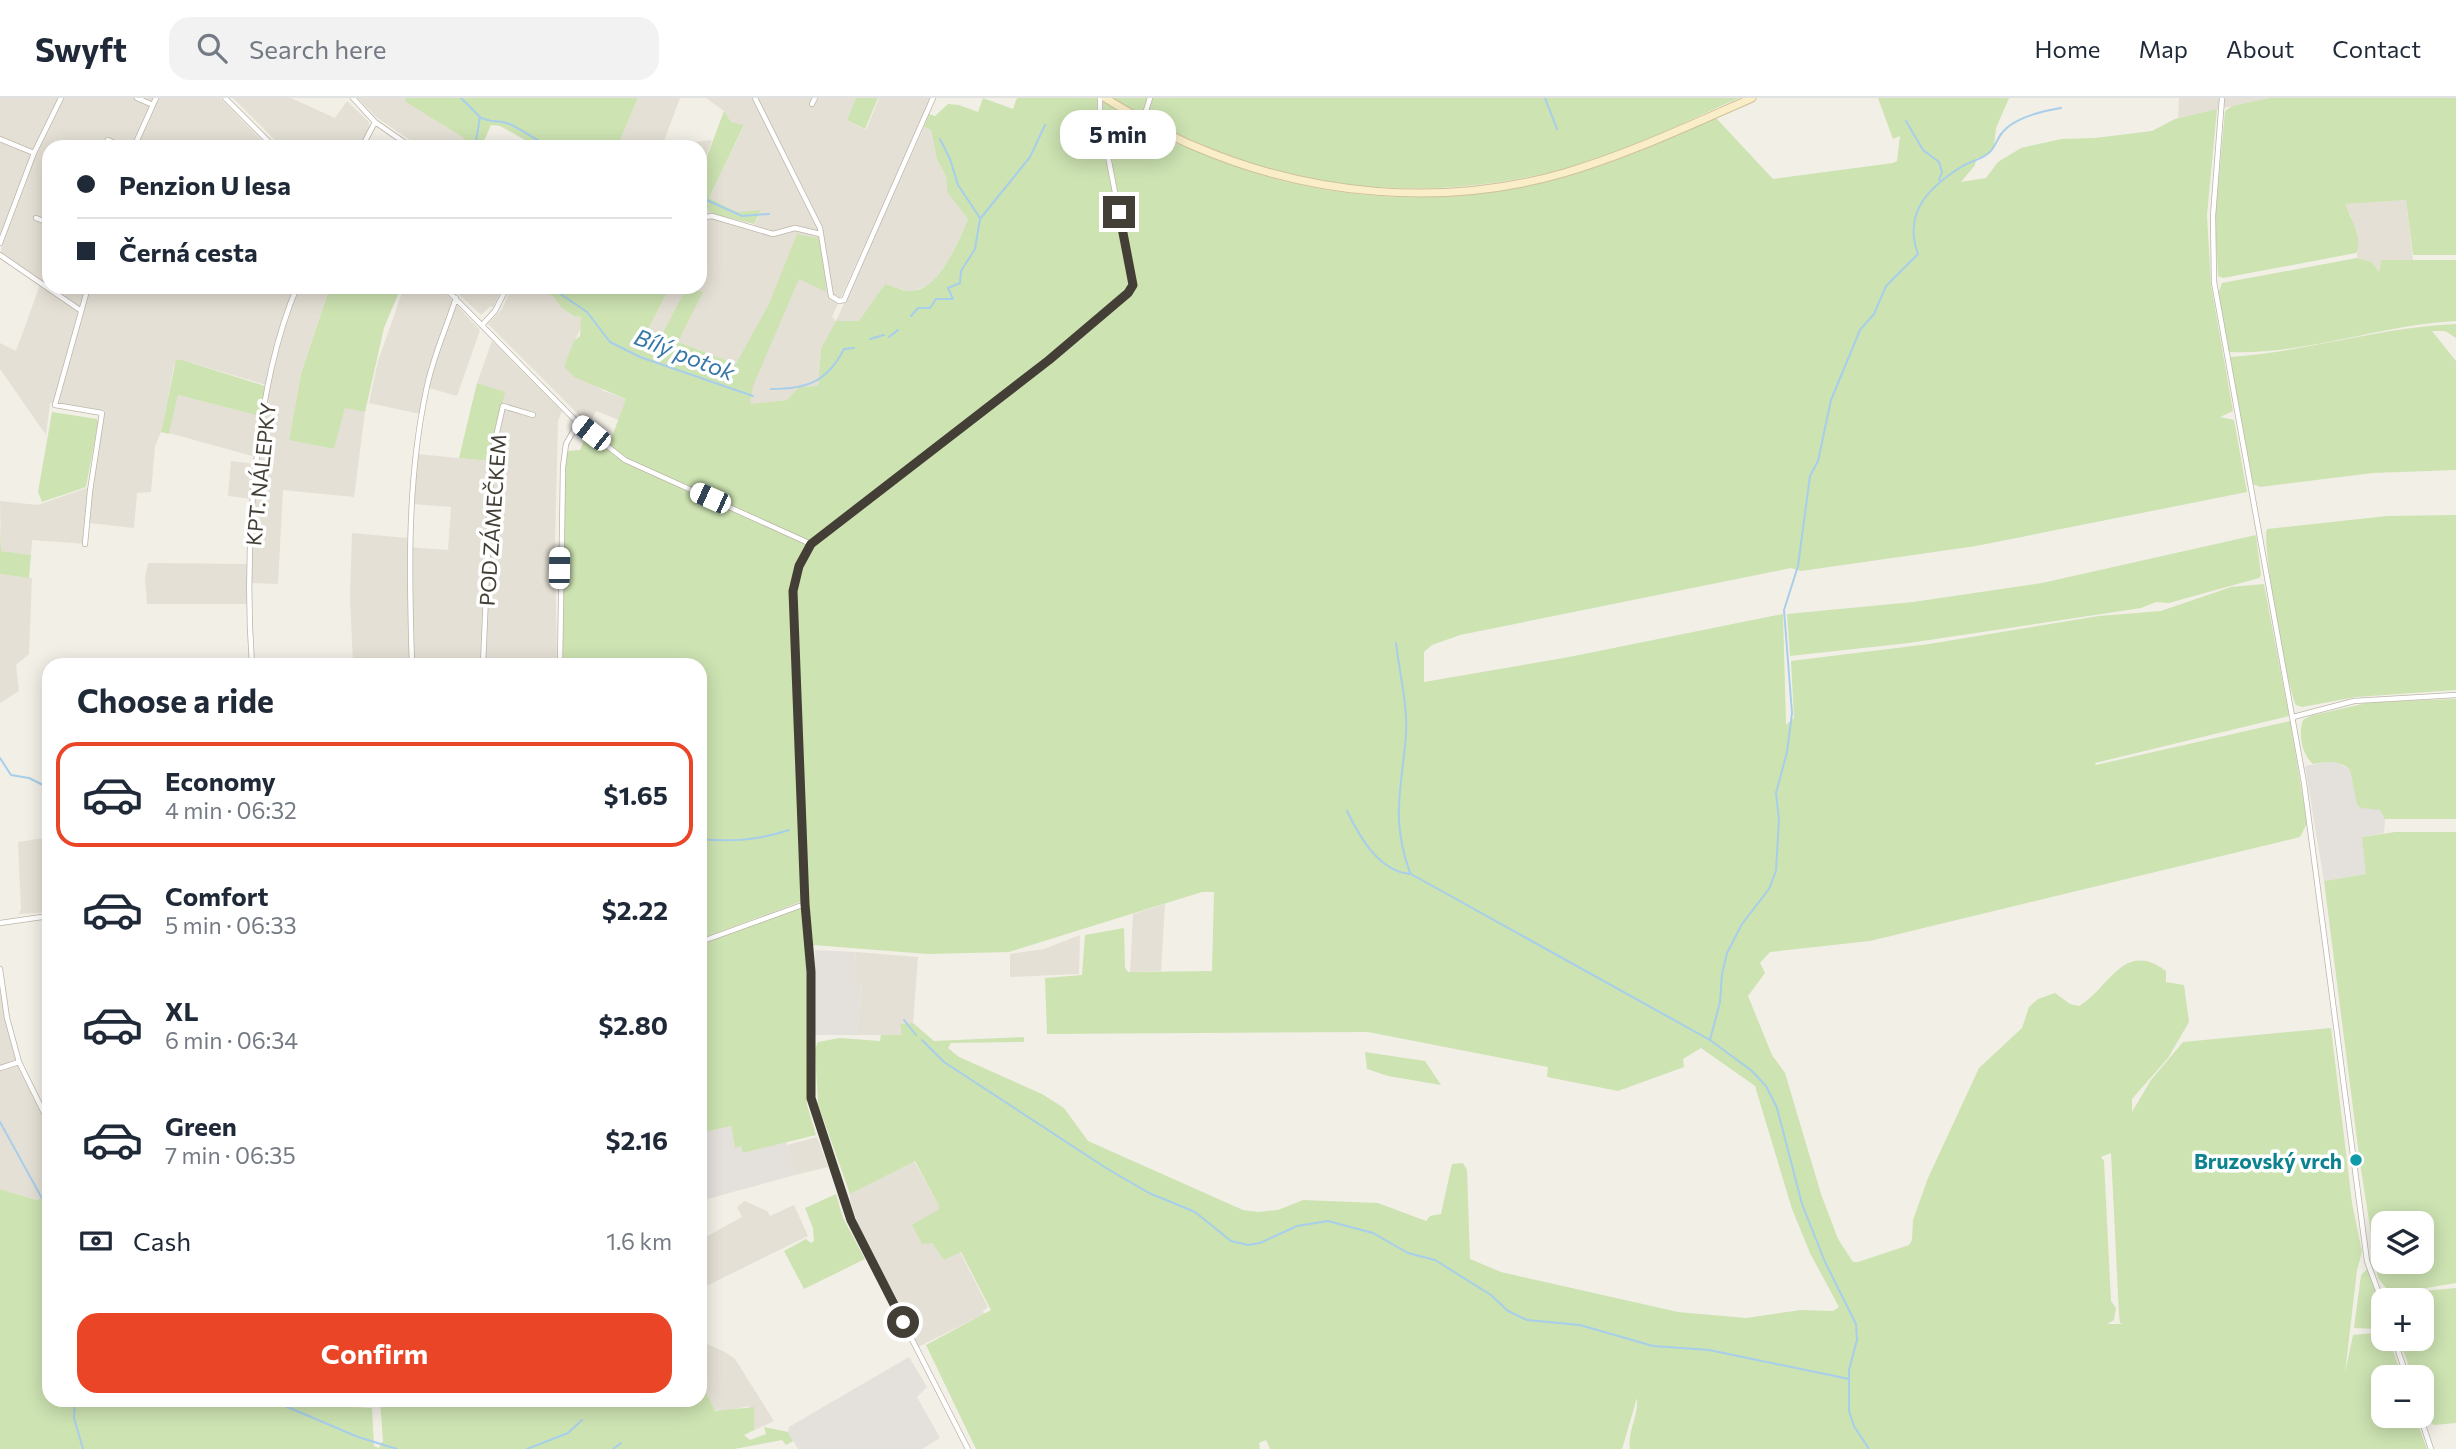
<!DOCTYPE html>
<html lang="en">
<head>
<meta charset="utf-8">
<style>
	body { margin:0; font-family:Commissioner,sans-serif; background:#f2f2f3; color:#1f2937; height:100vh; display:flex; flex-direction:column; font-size:26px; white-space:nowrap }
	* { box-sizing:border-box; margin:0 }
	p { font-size:23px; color:#747a83 }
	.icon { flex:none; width:38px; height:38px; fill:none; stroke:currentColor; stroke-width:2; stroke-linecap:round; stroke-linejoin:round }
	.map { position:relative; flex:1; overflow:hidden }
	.side { position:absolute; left:42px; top:560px; width:665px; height:749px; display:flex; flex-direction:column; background:#fff; border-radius:21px; box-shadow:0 4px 18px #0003 }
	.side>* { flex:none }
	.banner { position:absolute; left:42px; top:42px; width:665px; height:154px; border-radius:21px; box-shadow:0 4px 18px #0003; display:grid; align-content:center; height:154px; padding:0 35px; background:#fff }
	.buttons { position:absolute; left:2371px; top:1113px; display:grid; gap:14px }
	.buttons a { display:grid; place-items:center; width:63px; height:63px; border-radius:14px; background:#fff; box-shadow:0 4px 18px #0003; font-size:35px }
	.end { position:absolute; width:32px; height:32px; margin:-16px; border:9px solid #443f36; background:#fff; box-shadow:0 0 0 4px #fff }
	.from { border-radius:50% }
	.bubble { position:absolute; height:49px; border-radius:21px; background:#fff; box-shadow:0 4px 18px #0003; font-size:23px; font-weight:700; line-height:49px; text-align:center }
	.car { position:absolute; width:21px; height:42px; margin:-21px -10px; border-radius:9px; box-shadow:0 0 5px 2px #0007; background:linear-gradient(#fff 24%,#345 0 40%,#fff 0 76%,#345 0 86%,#fff 0) }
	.banner b { display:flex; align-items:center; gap:24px; height:66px; font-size:26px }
	.banner b+b { border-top:2px solid #e0e1e3 }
	.banner i { width:18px; height:18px; background:#1f2937 }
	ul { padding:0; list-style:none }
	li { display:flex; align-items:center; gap:21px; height:105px; margin:0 14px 10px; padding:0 21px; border:4px solid transparent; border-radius:21px }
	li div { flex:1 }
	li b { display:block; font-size:26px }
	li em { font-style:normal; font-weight:700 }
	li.on { border-color:#e94526 }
	li>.icon { width:63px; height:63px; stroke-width:1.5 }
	h2 { padding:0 35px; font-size:32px; line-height:84px }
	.pay { display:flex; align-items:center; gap:18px; height:77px; padding:0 35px; font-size:26px }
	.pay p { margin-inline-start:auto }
	.primary-button { display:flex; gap:14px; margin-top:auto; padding:14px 35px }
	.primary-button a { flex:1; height:80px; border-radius:21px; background:#e94526; color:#fff; font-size:28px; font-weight:700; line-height:80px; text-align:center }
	header { display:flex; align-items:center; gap:42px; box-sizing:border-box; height:98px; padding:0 35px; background:#fff; border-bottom:2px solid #e0e1e3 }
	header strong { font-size:33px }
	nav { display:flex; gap:38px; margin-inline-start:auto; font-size:24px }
	.search { width:490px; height:63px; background:#f2f2f3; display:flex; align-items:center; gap:18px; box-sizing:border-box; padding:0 24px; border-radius:21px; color:#747a83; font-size:26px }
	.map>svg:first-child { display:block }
	.residential { fill:#e5e0d5 }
	.industrial { fill:#e4e0db }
	.green { fill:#cde3b2; fill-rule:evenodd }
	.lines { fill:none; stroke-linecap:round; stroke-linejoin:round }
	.stream { stroke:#a7ceea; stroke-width:2 }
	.minor-casing { stroke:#bdb6aa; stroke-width:6 }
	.secondary-casing { stroke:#cec199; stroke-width:9 }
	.minor { stroke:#fff; stroke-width:4.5 }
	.secondary { stroke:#faeec8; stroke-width:7 }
	.route { stroke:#443f36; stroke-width:9 }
	.culture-dot { fill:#0f9aa8; stroke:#fff; stroke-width:2.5 }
	.labels { text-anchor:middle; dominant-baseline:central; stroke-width:7; stroke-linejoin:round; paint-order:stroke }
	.street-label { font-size:21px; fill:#443f36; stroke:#fff }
	.culture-label { font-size:21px; font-weight:bold; fill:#0d838f; stroke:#fff; text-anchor:end }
	.water-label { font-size:23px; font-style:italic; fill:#3878a8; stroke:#fff }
</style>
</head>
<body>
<header>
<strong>Swyft</strong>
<div class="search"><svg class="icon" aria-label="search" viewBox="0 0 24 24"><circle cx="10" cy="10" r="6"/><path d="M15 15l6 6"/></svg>Search here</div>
<nav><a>Home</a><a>Map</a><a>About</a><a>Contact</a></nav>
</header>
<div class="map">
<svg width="2456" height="1351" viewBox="0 0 2456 1351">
	<rect width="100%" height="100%" fill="#f2efe7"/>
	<!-- residential -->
	<path class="residential" d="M0 0H154L131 49H49V189H86L53 305H50L46 337 0 271V245L16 253 41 184 2 155 1 152 4 141 0 139Z
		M158 0H220L268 49H135Z
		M233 0H291L335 20 347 3 369 24V30L359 49H282Z
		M358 0H405L407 4 464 40 465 49H420L376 19Z
		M638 0H680L662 48 712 42 700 76V49H617Z
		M706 0H752L807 106 810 103 757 0H856L847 22 866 32 879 0H932L832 219 836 223 924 29 931 32 937 62 946 78 947 94 968 121 950 161 931 186 911 194 885 186 859 224 821 251 818 288 799 289 787 302 750 307 736 266 678 244 702 194 692 189H700V106L713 116V120L752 131 761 113 737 114 709 100 744 28 731 24 724 13Z
		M2179 0H2269L2178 20Z
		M2406 102 2413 162H2381L2379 174 2372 164 2357 160V139L2351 118 2344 106Z
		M90 189H330L301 276 289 341 333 351 345 309 365 314 354 399 283 392 278 486 252 485V506H147L145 480 148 465 249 466 252 401 228 398 231 363 255 366 256 359 169 335 178 297 260 318 266 287 182 262 174 268 161 334 155 348 151 394 137 395 134 430 89 425 86 446 32 442 31 457 1 453 0 403 38 407 92 388 105 312 61 306 58 302Z
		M404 189H439L480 232 457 298 429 290 420 316 369 305 378 263Z
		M451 189H501L502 190 493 209 491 208 481 217Z
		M512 189H533L554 199 574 217 581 218 582 227 564 268 604 293 626 301 619 322 596 313 589 327 488 226 502 211Z
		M670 189H687L657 248 644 239Z
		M492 243 562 313 558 323 555 446 557 567H353L350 499 352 435 407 440 408 449 448 452 451 409 413 406 418 356 489 363 504 295 477 285Z
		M0 476 32 480 29 556 16 567 19 593 0 605Z
		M44 740 45 766 49 770V814L19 816 21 811 18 744Z
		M1165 806 1161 873 1130 874 1133 816Z
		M1080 837 1079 876 1010 879V856L1044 851Z
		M856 854 918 859 913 925 900 926 902 937H857L862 887 854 885Z
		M0 892 14 955 49 1029V1111L42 1100 38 1102 0 1091Z
		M817 1039 828 1069 795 1077 787 1047Z
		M914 1063 939 1108V1112L913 1128 922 1145H932L944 1162 960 1154 988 1209 983 1213 984 1216 918 1249 859 1129 850 1102V1096Z
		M745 1103 767 1113 770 1118 794 1107 808 1138 700 1191V1158L704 1156 707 1148 704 1140 742 1119 737 1109Z
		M700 1243 725 1254 735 1261 774 1323 753 1333 749 1308 727 1313 713 1312 700 1282Z"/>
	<!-- industrial -->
	<path class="industrial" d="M2335 663 2350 672 2357 706 2361 710 2380 711 2385 721 2384 735 2362 739 2367 776 2324 783 2305 668Z
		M815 852 856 854 854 885 862 887 857 937H814Z
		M731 1028 735 1049 741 1048 744 1055 786 1044 795 1077 700 1103V1035Z
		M909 1259 927 1289 917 1299 940 1340 922 1351H798L788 1334 789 1329Z"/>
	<!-- green -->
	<path class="green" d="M405 0H638L617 49H538L500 28 491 27 484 43 495 49H465L464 40 406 4Z
		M856 0H878L865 31 847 22Z
		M983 0 1013 11 1017 0C1038 0 1078 0 1097 0 1113 4 1133 20 1148 29 1174 44 1201 56 1229 66 1335 105 1454 110 1563 79 1616 65 1666 42 1716 20L1773 81 1893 65 1897 63 1900 38 1893 41 1878 0H2009L1996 30 1994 48 1990 55 1976 61 1975 67 1961 84 1986 80 1998 64 2021 50 2061 41 2095 40 2152 33 2175 21 2217 11 2207 117 2211 187 2233 313 2220 319 2234 322 2247 394 1976 448 1801 473 1791 470 1460 537 1432 547 1424 554V584L1569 559 1783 516 1786 627 1794 620 1791 563 1929 546 2099 518 2161 513 2231 489 2264 486 2289 618 2095 665 2096 667 2290 623 2307 725 2300 739 1870 843 1770 854 1760 865 1765 875 1748 898 1772 957 1785 975 1821 1096 1838 1141 1853 1164H1858L1909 1147 1912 1142 1913 1122 1928 1080 1979 970 2022 930 2029 909 2038 901 2055 895 2070 906 2079 908C2109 891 2123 841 2166 873V884L2184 887 2189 924 2168 960 2132 1001V1014L2151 982 2183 944 2331 930 2352 1105 2362 1154 2357 1172 2345 1275 2353 1237 2383 1234 2384 1241H2389L2402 1279H2384V1318H2415L2427 1351H1630C1627 1334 1639 1317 1637 1300L1622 1351H1270L1266 1342 1259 1345 1260 1351H976L926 1247 991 1212 961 1154 944 1162 932 1145 922 1146 912 1127 938 1112 939 1108 915 1063 850 1096 818 1006 815 951 818 944 840 940 880 943 881 937H902L900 926 913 925 934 943 1024 939V944L951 945 948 950 959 959 1042 996 1064 1010 1088 1043 1243 1112 1258 1114 1278 1112 1303 1102 1378 1105 1426 1123 1430 1118 1441 1116 1452 1066 1463 1065 1467 1072 1470 1161 1501 1174 1678 1214 1746 1220 1801 1212 1833 1213 1839 1209 1810 1155 1792 1111 1755 988 1701 950 1683 961 1684 969 1618 993 1547 979 1548 969 1368 934 1047 936 1045 880 1082 877 1085 837 1124 830 1125 870 1128 874 1212 873 1214 794H1202L1009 854 928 856 813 847 808 801 700 841V567H562V425L567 353 580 352 584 342C592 341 601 345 610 344L626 301 574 279 564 268 574 243 580 238 581 219 574 218 561 209 554 199 533 189H670L644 239 656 248 687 189 703 194 678 244 736 266 769 206 797 136 818 140 822 149 826 194 799 181 753 288 750 306 787 302 799 289 818 288 821 251 836 223H859L885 186C893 188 904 194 912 193 940 191 958 144 968 121L947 94 946 78 937 62 931 32 924 29 929 16 935 18 948 6 959 7 978 14ZM2111 1055 2119 1217 2120 1225 2123 1226H2107L2114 1222 2116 1210 2111 1203 2104 1063 2101 1059Z
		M1113 0H1739C1701 16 1663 36 1623 52 1484 104 1329 105 1193 43 1165 31 1139 15 1113 0Z
		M2269 0H2456V157H2413L2406 102 2345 106C2350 118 2364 143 2356 155L2223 180 2218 178 2215 122 2225 13 2232 8Z
		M724 13 731 24 744 27 709 100 737 114 761 112 754 126 713 116 700 106V77Z
		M2357 160 2372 164 2379 174 2381 162H2456V223C2380 227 2305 257 2229 254L2218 196 2222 185Z
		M330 189H401L384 230 365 314 345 310 334 351 289 342 301 276Z
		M2456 226V240L2445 233H2432L2456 263V372L2373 375 2260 389 2253 386 2230 259C2306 254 2380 229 2456 226Z
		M176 262H182L265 288 260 318 178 297 169 336 161 334Z
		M477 285 505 294 489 363 459 360Z
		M52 314 97 321 98 325 86 389 42 404 38 394Z
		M2456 417V592L2356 599 2302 609 2296 607C2287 590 2261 441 2267 431L2387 418Z
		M0 425 1 453 31 457 29 480 0 476Z
		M2256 437 2261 477 2259 480 2169 505 2156 504 2141 510 1909 545 1790 558 1787 516 1913 504 2042 485Z
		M2456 601V721H2385L2380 712 2361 710 2357 707 2350 672C2338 661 2328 664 2313 666 2302 657 2298 636 2303 622L2310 618 2371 604Z
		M2395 734H2456V1185L2426 1190H2386L2378 1180 2360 1065 2324 783 2366 776 2362 739ZM2384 1125H2422V1164H2384Z
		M799 809 803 811 807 883V1007L816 1037 743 1055 741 1048 735 1050 731 1028 700 1035V846Z
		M1365 954 1425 963 1441 987 1388 978 1367 971Z
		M0 1091 37 1102 42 1100 49 1111V1302H335L337 1308 372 1310 374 1348 379 1350 383 1343 380 1302H700V1282L715 1313 754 1309V1332L744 1337 750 1342 766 1336 764 1329 788 1334 793 1343 786 1347 782 1342 734 1351H0Z
		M836 1096 843 1120 865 1161 804 1191 784 1153 806 1141 811 1145 814 1143 813 1130 805 1110Z
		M2368 1170 2383 1213V1230L2381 1231 2354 1230 2361 1177Z
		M2456 1190V1325L2434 1327C2419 1320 2422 1294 2422 1279H2413L2399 1241H2422V1202H2386L2385 1199 2389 1196Z"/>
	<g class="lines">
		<!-- stream -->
		<path class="stream" d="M461 0 480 19 475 49
			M1545 0 1557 31
			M480 19C490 25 497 22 507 25 523 31 536 44 553 49
			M1906 23 1923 52 1939 64 1942 74 1939 82
			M940 41 950 61 958 87 980 120
			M700 99 742 118 769 116
			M550 189 587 214 610 244 640 259 753 298
			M911 218 918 210H930L936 201H953L948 190 960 185 961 173 975 151 980 121 1030 59 1045 27
			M889 239 898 232
			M870 241 884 237
			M771 291C807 291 827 284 844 251L854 250
			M1396 545C1399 572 1408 609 1406 636 1402 691 1390 719 1410 775
			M0 660 11 677 29 680 49 690
			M1347 713C1359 738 1379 774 1411 776L1710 942 1752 973 1766 988 1777 1010 1802 1106 1825 1164 1856 1226 1857 1242 1849 1272V1313L1854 1328 1869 1351
			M700 741C730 744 760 742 789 732
			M904 922 916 937
			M922 942 944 964 1106 1070 1149 1095 1195 1114 1231 1143 1248 1147 1260 1145 1297 1128 1328 1123 1373 1135 1408 1155 1435 1162 1491 1197 1508 1213 1527 1222 1580 1227 1653 1248 1709 1252 1849 1281
			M1710 942 1720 904 1722 876 1727 855 1742 826 1769 791 1776 773 1779 722 1776 695 1787 654 1792 615 1784 512 1798 468 1810 378 1818 363 1831 302 1860 232 1874 216 1886 188 1918 156C1903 115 1928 90 1961 69 1969 64 1979 62 1986 57 1995 52 1996 42 2002 35 2014 19 2043 13 2061 10
			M0 1024 49 1113
			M75 1302 74 1320 83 1351
			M271 1302 358 1339 397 1351
			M527 1351 568 1335 582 1322
			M613 1351 621 1345"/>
		<defs>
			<path id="minor" d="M137 0 153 7
				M225 0 274 49
				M353 0 375 24 411 49
				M755 0 820 130 831 198 839 203 844 202 847 195 933 0
				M2222 0 2213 118 2214 184 2304 685 2367 1163 2384 1209
				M812 6 815 0
				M1143 22 1150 0
				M0 41 34 55
				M108 42 123 49
				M134 49 156 0
				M362 49 375 24
				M36 120 49 125
				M700 125 706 119 712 118 773 136 795 130 820 136
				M0 145 34 55 61 0
				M0 157 80 212
				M444 189 578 325 625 362 811 446
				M219 192 220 189
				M483 226 495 213 507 189
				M85 446 90 393 102 315 55 307 88 189
				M252 567C244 456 253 292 297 189
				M412 567C409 475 407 383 426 293 432 261 446 231 456 200
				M483 567 492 356 503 308 533 317
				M560 567 563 369 566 346 578 325
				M2293 619 2354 603 2456 597
				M0 825 49 818
				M700 844 805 806
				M0 871 7 920 19 964 49 1025
				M0 970 19 964
				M2394 1241 2407 1279
				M2420 1318 2431 1351
				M968 1351 851 1122 811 1000V874L805 806 793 493 799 468 811 446 1049 262 1128 195 1133 187 1100 17V0"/>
			<path id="secondary" d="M1105 0C1134 17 1163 35 1194 48 1310 98 1442 110 1564 75 1629 56 1690 27 1752 0"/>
		</defs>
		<!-- minor casing -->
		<use href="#minor" class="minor-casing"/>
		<!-- secondary casing -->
		<use href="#secondary" class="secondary-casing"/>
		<!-- minor -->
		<use href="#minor" class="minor"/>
		<!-- secondary -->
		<use href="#secondary" class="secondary"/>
	</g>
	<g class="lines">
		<!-- route -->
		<path class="route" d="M903 1224 851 1122 811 1000V874L805 806 793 493 799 468 811 446 1049 262 1128 195 1133 187 1119 114"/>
	</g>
	<!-- markers -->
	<circle class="culture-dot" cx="2356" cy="1062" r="7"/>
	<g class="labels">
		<!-- street labels -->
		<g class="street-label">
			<text transform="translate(260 376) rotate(-84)">KPT. NÁLEPKY</text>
			<text transform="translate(492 422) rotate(-86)">POD ZÁMEČKEM</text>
		</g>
		<!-- culture labels -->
		<g class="culture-label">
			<text x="2342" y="1062">Bruzovský vrch</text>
		</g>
		<!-- water labels -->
		<g class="water-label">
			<text transform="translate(685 256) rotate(21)">Bílý potok</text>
		</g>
	</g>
</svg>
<div class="buttons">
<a><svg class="icon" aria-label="layers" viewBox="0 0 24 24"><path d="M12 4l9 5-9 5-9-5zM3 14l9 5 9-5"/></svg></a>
<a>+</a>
<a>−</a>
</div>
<i class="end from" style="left:903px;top:1224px"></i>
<i class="end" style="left:1119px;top:114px"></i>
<div class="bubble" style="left:1060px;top:12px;width:116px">5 min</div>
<i class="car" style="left:591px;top:335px;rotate:308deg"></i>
<i class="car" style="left:710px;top:400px;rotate:294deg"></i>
<i class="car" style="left:559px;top:470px;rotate:1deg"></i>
<div class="banner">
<b><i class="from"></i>Penzion U lesa</b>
<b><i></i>Černá cesta</b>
</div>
<section class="side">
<h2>Choose a ride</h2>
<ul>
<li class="on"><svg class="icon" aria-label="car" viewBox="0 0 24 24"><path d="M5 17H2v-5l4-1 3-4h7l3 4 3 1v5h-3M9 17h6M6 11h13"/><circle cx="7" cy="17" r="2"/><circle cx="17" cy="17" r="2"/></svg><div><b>Economy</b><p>4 min · 06:32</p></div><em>$1.65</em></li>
<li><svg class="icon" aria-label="car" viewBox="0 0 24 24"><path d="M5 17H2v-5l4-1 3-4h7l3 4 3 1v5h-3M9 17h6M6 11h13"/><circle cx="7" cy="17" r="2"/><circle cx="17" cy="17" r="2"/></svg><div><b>Comfort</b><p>5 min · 06:33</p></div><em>$2.22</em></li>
<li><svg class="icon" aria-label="car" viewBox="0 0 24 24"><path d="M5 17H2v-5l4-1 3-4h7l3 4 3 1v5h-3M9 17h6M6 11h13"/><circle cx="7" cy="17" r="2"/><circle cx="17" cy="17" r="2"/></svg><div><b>XL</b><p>6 min · 06:34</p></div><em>$2.80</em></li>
<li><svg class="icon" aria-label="car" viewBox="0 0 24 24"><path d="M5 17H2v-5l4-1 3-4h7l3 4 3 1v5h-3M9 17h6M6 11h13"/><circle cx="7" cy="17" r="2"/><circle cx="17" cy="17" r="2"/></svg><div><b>Green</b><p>7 min · 06:35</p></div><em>$2.16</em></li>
</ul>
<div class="pay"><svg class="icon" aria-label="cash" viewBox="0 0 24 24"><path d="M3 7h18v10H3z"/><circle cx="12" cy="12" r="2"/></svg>Cash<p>1.6 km</p></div>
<div class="primary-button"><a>Confirm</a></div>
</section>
</div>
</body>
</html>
